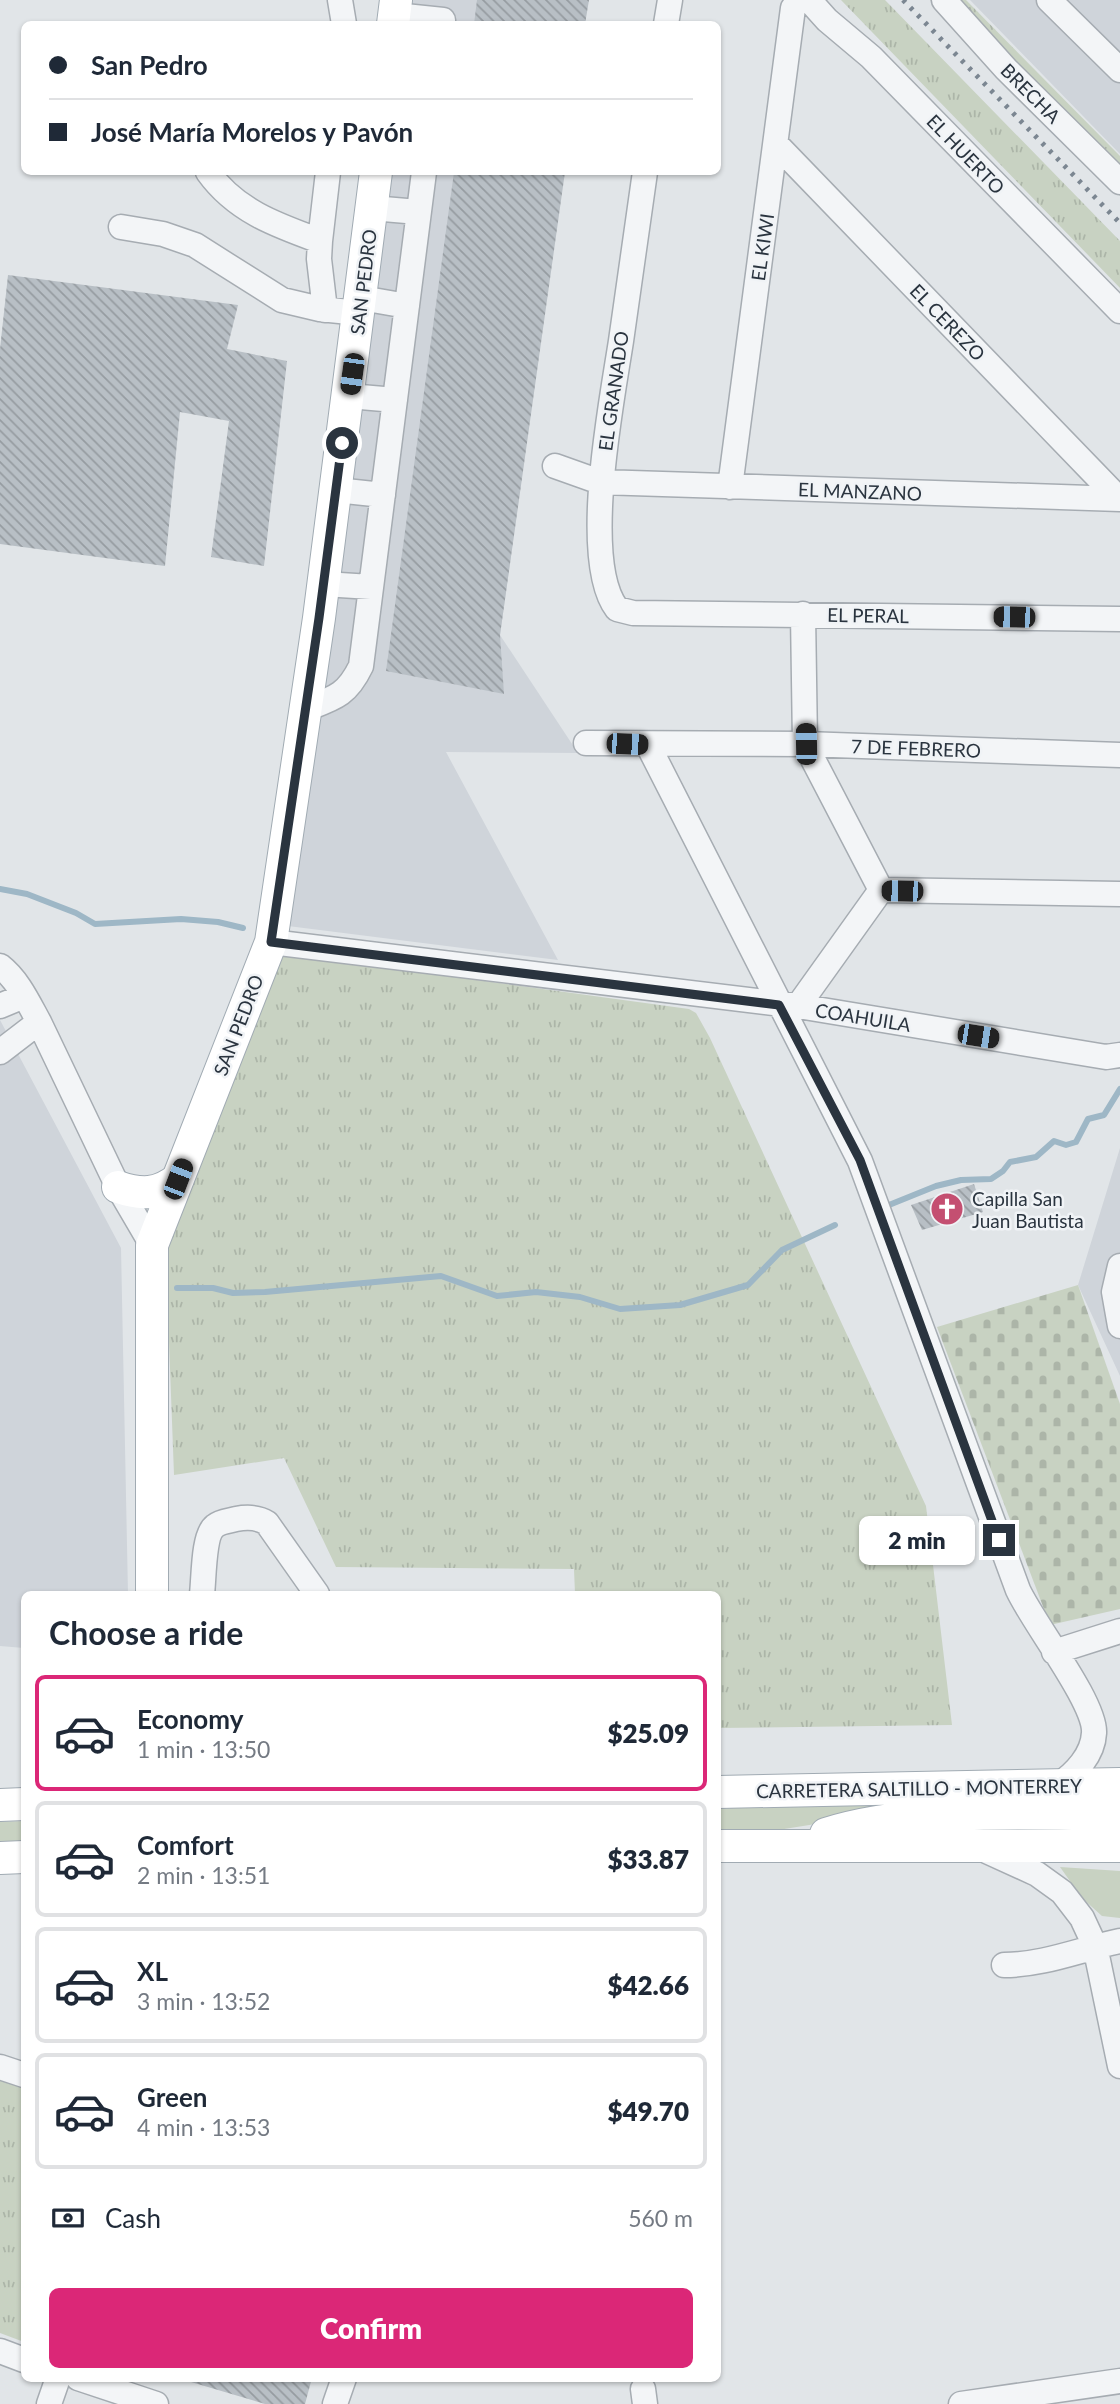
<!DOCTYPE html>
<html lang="en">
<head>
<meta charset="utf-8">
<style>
	body { margin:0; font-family:Lato,sans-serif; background:#f6f6f7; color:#1f2937; height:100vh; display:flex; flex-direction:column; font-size:26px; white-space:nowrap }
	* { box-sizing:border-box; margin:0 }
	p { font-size:23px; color:#747a83 }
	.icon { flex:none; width:38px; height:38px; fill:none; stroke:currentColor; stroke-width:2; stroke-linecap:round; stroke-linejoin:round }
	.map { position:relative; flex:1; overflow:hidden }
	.drawer { position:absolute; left:21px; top:1591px; width:700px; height:791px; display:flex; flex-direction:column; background:#fff; border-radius:10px; box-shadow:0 2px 5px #0004 }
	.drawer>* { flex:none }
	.top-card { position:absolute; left:21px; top:21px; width:700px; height:154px; border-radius:10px; box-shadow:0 2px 5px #0004; display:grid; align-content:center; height:154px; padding:0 28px; background:#fff }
	.end { position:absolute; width:32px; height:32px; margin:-16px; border:9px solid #2a343f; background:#fff; box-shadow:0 0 0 4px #fff }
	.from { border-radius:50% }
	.bubble { position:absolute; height:49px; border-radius:10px; background:#fff; box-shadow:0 2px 5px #0004; font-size:23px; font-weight:800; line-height:49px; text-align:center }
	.car { position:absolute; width:21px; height:42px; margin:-21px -10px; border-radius:9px; box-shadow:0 0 5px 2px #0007; background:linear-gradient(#222 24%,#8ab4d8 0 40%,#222 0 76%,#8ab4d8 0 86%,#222 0) }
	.top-card b { display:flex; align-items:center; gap:24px; height:66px; font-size:26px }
	.top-card b+b { border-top:2px solid #e0e1e3 }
	.top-card i { width:18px; height:18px; background:#1f2937 }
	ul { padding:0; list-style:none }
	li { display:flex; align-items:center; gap:21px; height:116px; margin:0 14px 10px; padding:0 14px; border:4px solid #e0e1e3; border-radius:10px }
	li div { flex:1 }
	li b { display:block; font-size:26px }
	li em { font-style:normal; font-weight:800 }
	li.on { border-color:#db2777 }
	li>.icon { width:63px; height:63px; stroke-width:1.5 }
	h2 { padding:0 28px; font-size:32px; line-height:84px }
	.pay { display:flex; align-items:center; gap:18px; height:77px; padding:0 28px; font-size:26px }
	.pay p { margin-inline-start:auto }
	.primary-button { display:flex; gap:14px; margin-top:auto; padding:14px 28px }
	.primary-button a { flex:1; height:80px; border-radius:10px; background:#db2777; color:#fff; font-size:28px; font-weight:800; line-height:80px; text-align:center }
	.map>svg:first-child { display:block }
	.built { fill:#cfd4da }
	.grass { fill:url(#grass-tufts) }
	.cemetery { fill:url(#cemetery-stones) }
	.park { fill:#c8d2c2 }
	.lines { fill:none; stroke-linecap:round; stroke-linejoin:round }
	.stream { stroke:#9eb7c6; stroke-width:6 }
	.building { fill:url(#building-back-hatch) }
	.minor-casing { stroke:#a6acb2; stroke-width:27 }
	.major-casing { stroke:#a1abb3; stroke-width:34 }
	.minor { stroke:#f3f5f7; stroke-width:24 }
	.major { stroke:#fff; stroke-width:32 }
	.rail { stroke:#7b8691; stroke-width:5; stroke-dasharray:3.5 7; stroke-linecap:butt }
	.route { stroke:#2a343f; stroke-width:9 }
	.labels { text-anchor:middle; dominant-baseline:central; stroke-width:5; stroke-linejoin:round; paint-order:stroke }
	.street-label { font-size:19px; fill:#2a343f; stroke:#f0f3f6 }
	.poi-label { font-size:19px; fill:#2a343f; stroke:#f0f3f6; text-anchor:start }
</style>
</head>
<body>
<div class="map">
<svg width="1120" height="2404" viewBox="0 0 1120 2404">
	<defs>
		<pattern id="grass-tufts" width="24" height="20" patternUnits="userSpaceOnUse" patternTransform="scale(1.75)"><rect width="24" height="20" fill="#c8d2c2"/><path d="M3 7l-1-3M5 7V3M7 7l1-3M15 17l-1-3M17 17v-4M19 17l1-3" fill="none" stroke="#acb5a8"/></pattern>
		<pattern id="cemetery-stones" width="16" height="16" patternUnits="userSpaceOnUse" patternTransform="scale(1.75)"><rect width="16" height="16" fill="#c8d2c2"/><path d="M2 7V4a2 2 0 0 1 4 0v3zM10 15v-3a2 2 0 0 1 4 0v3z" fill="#acb5a8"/></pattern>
		<pattern id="building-back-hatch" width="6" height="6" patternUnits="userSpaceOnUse" patternTransform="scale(1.75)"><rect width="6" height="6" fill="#b8bfc5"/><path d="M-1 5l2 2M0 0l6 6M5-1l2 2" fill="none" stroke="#969ca1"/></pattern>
	</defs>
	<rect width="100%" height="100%" fill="#e1e5e8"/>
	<!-- built -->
	<path class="built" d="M411 0H588L585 24H408Z
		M970 0H1120V154Z
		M389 172H564L500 635 578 753 446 752 558 960 288 926Z
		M0 1020 121 1248 128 1594H24V1648L0 1646Z
		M1120 1148V1376L1078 1285Z"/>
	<!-- grass -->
	<path class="grass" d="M841 0H885L1120 241V288Z
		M930 0H966L1120 156V196Z
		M288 954 689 1009 696 1013 710 1038 926 1506 952 1725 718 1728V1594H575L574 1569 336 1567 284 1458 174 1475 165 1235 277 958Z
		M0 2080 24 2088V2342L0 2333Z"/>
	<!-- cemetery -->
	<path class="cemetery" d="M1078 1285 1120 1404V1609L1050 1625 937 1327Z"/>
	<!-- park -->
	<path class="park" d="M1035 1796 903 1810 778 1830 718 1831V1802Z
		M24 1821V1846H0V1822Z
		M1060 1867 1120 1871V1918L1102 1916 1082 1898Z"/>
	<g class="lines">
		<!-- stream -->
		<path class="stream" d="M0 889 27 894 76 913 95 924 181 919 218 922 243 928
			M889 1205 936 1186 961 1180 991 1179 1003 1171 1010 1162 1036 1157 1054 1141 1066 1145 1076 1142 1088 1119 1104 1115 1120 1089
			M177 1288H213L233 1293 265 1292 441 1276 497 1296 536 1292 580 1297 620 1309 680 1305 748 1285 782 1250 835 1225"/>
	</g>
	<!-- building -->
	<path class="building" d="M477 0H589L585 24H474Z
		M454 172H565L500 635 504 694 386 671Z
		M8 275 238 305 227 349 287 361 264 566 211 557 229 421 180 412 165 566 0 544V349Z
		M974 1184 983 1212 922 1230 911 1205Z
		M192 2378H312L305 2404H265L191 2382Z"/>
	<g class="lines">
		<defs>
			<path id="minor" d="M340 0 344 24
				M809 0 827 20 871 57 1120 311
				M944 0 1006 69 1120 182
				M1049 0 1120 70
				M395 15 443 20
				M666 24 670 0
				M776 144 1119 499
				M208 172C236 211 276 225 320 241L319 259 325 310
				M645 172C637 228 629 284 621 341 612 400 580 561 617 609L633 613 1120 619
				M372 208 418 212
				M121 227 163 234 195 245 282 300 320 309 359 313
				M320 241 328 172
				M361 298 407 306
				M349 396 395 400
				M555 466 600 482 1120 499
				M730 487 793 8
				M336 490 383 495
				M324 584 371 587
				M803 614 805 744 881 890
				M306 709C335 698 347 695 361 666L424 172
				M586 743 805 744 1120 755
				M648 745 860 1161 1018 1590C1033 1623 1096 1703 1094 1733 1093 1755 1075 1774 1058 1785
				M881 890 1120 894
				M271 942 798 1006 1106 1057 1120 1055
				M0 966C18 980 28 1002 39 1022L118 1187 152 1245
				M0 1006 24 996
				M798 1006 881 890
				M0 1052 39 1022
				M1120 1266 1114 1292 1120 1326
				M202 1594C204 1579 203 1535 215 1526 221 1521 229 1521 236 1519 247 1517 258 1517 267 1523L317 1594
				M1054 1652 1120 1631
				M980 1848 1037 1874 1062 1892 1082 1918 1095 1946 1120 2066
				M1004 1965C1044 1965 1081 1949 1120 1941
				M0 2067 24 2075
				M0 2351 24 2360
				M78 2378 156 2404
				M643 2389 645 2404
				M49 2404 58 2378
				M335 2404 344 2378
				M961 2404 1120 2381"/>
			<path id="major" d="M393 24 396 0
				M118 1187C141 1195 158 1195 178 1179
				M152 1594V1245L271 942 319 618 376 172
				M718 1792 1120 1784
				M0 1805 24 1804
				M826 1834C914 1806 1027 1815 1120 1814
				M718 1846H1120
				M0 1858 24 1857"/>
		</defs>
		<!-- minor casing -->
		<use href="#minor" class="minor-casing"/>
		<!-- major casing -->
		<use href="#major" class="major-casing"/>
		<!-- minor -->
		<use href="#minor" class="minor"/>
		<!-- major -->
		<use href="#major" class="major"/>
		<!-- rail -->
		<path class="rail" d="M903 0 1120 223"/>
	</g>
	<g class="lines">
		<!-- route -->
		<path class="route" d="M342 443 319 618 271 942 779 1005 860 1160 999 1540"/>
	</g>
	<!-- icons -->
	<defs>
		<symbol id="church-disc" viewBox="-11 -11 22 22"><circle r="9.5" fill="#c44f71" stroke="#f0f3f6"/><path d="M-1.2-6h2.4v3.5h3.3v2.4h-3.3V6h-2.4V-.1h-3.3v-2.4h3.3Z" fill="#fff"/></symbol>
	</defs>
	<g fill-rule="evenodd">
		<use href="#church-disc" x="928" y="1190" width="38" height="38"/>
	</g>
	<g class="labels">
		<!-- street labels -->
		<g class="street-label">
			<text transform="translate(1031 93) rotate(45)">BRECHA</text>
			<text transform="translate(966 154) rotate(46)">EL HUERTO</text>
			<text transform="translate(762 247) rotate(-82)">EL KIWI</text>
			<text transform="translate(363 282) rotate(-83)">SAN PEDRO</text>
			<text transform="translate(948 322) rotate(46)">EL CEREZO</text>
			<text transform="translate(613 391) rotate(-82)">EL GRANADO</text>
			<text transform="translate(860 491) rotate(2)">EL MANZANO</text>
			<text transform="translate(868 615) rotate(1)">EL PERAL</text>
			<text transform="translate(916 748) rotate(2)">7 DE FEBRERO</text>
			<text transform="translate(863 1017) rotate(9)">COAHUILA</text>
			<text transform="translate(238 1025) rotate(-69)">SAN PEDRO</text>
			<text transform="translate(919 1788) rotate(-1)">CARRETERA SALTILLO - MONTERREY</text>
		</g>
		<!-- poi labels -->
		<g class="poi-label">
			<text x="972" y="1198">Capilla San<tspan x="972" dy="22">Juan Bautista</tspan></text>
		</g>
	</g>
</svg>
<i class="end from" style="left:342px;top:443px"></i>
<i class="end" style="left:999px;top:1540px"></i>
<div class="bubble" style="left:859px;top:1516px;width:116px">2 min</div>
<i class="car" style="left:352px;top:374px;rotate:188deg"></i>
<i class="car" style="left:1014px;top:617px;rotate:271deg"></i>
<i class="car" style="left:627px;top:744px;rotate:92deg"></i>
<i class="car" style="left:806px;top:744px;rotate:359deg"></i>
<i class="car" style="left:902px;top:891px;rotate:271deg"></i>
<i class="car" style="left:978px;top:1036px;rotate:99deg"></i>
<i class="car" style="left:178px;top:1179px;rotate:21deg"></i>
<div class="top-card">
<b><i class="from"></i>San Pedro</b>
<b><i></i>José María Morelos y Pavón</b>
</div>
<section class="drawer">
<h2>Choose a ride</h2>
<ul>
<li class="on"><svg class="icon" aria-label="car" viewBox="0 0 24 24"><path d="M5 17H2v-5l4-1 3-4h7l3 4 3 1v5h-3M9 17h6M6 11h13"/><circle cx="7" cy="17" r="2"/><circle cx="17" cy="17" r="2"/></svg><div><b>Economy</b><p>1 min · 13:50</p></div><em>$25.09</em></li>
<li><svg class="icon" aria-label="car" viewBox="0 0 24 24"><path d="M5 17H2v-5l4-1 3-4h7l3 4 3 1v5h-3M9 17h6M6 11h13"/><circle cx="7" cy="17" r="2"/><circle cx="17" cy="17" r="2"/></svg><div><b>Comfort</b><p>2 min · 13:51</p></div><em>$33.87</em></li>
<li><svg class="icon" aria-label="car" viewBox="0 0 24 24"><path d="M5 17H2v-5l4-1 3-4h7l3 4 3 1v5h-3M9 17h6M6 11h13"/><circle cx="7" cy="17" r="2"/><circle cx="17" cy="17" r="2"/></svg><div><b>XL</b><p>3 min · 13:52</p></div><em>$42.66</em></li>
<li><svg class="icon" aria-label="car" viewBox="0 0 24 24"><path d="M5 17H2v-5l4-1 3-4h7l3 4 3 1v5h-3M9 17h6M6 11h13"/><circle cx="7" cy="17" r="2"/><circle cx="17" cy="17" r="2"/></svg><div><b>Green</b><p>4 min · 13:53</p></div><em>$49.70</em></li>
</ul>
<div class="pay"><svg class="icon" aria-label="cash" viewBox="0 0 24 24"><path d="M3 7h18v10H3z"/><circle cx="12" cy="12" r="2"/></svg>Cash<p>560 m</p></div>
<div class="primary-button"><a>Confirm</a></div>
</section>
</div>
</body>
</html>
